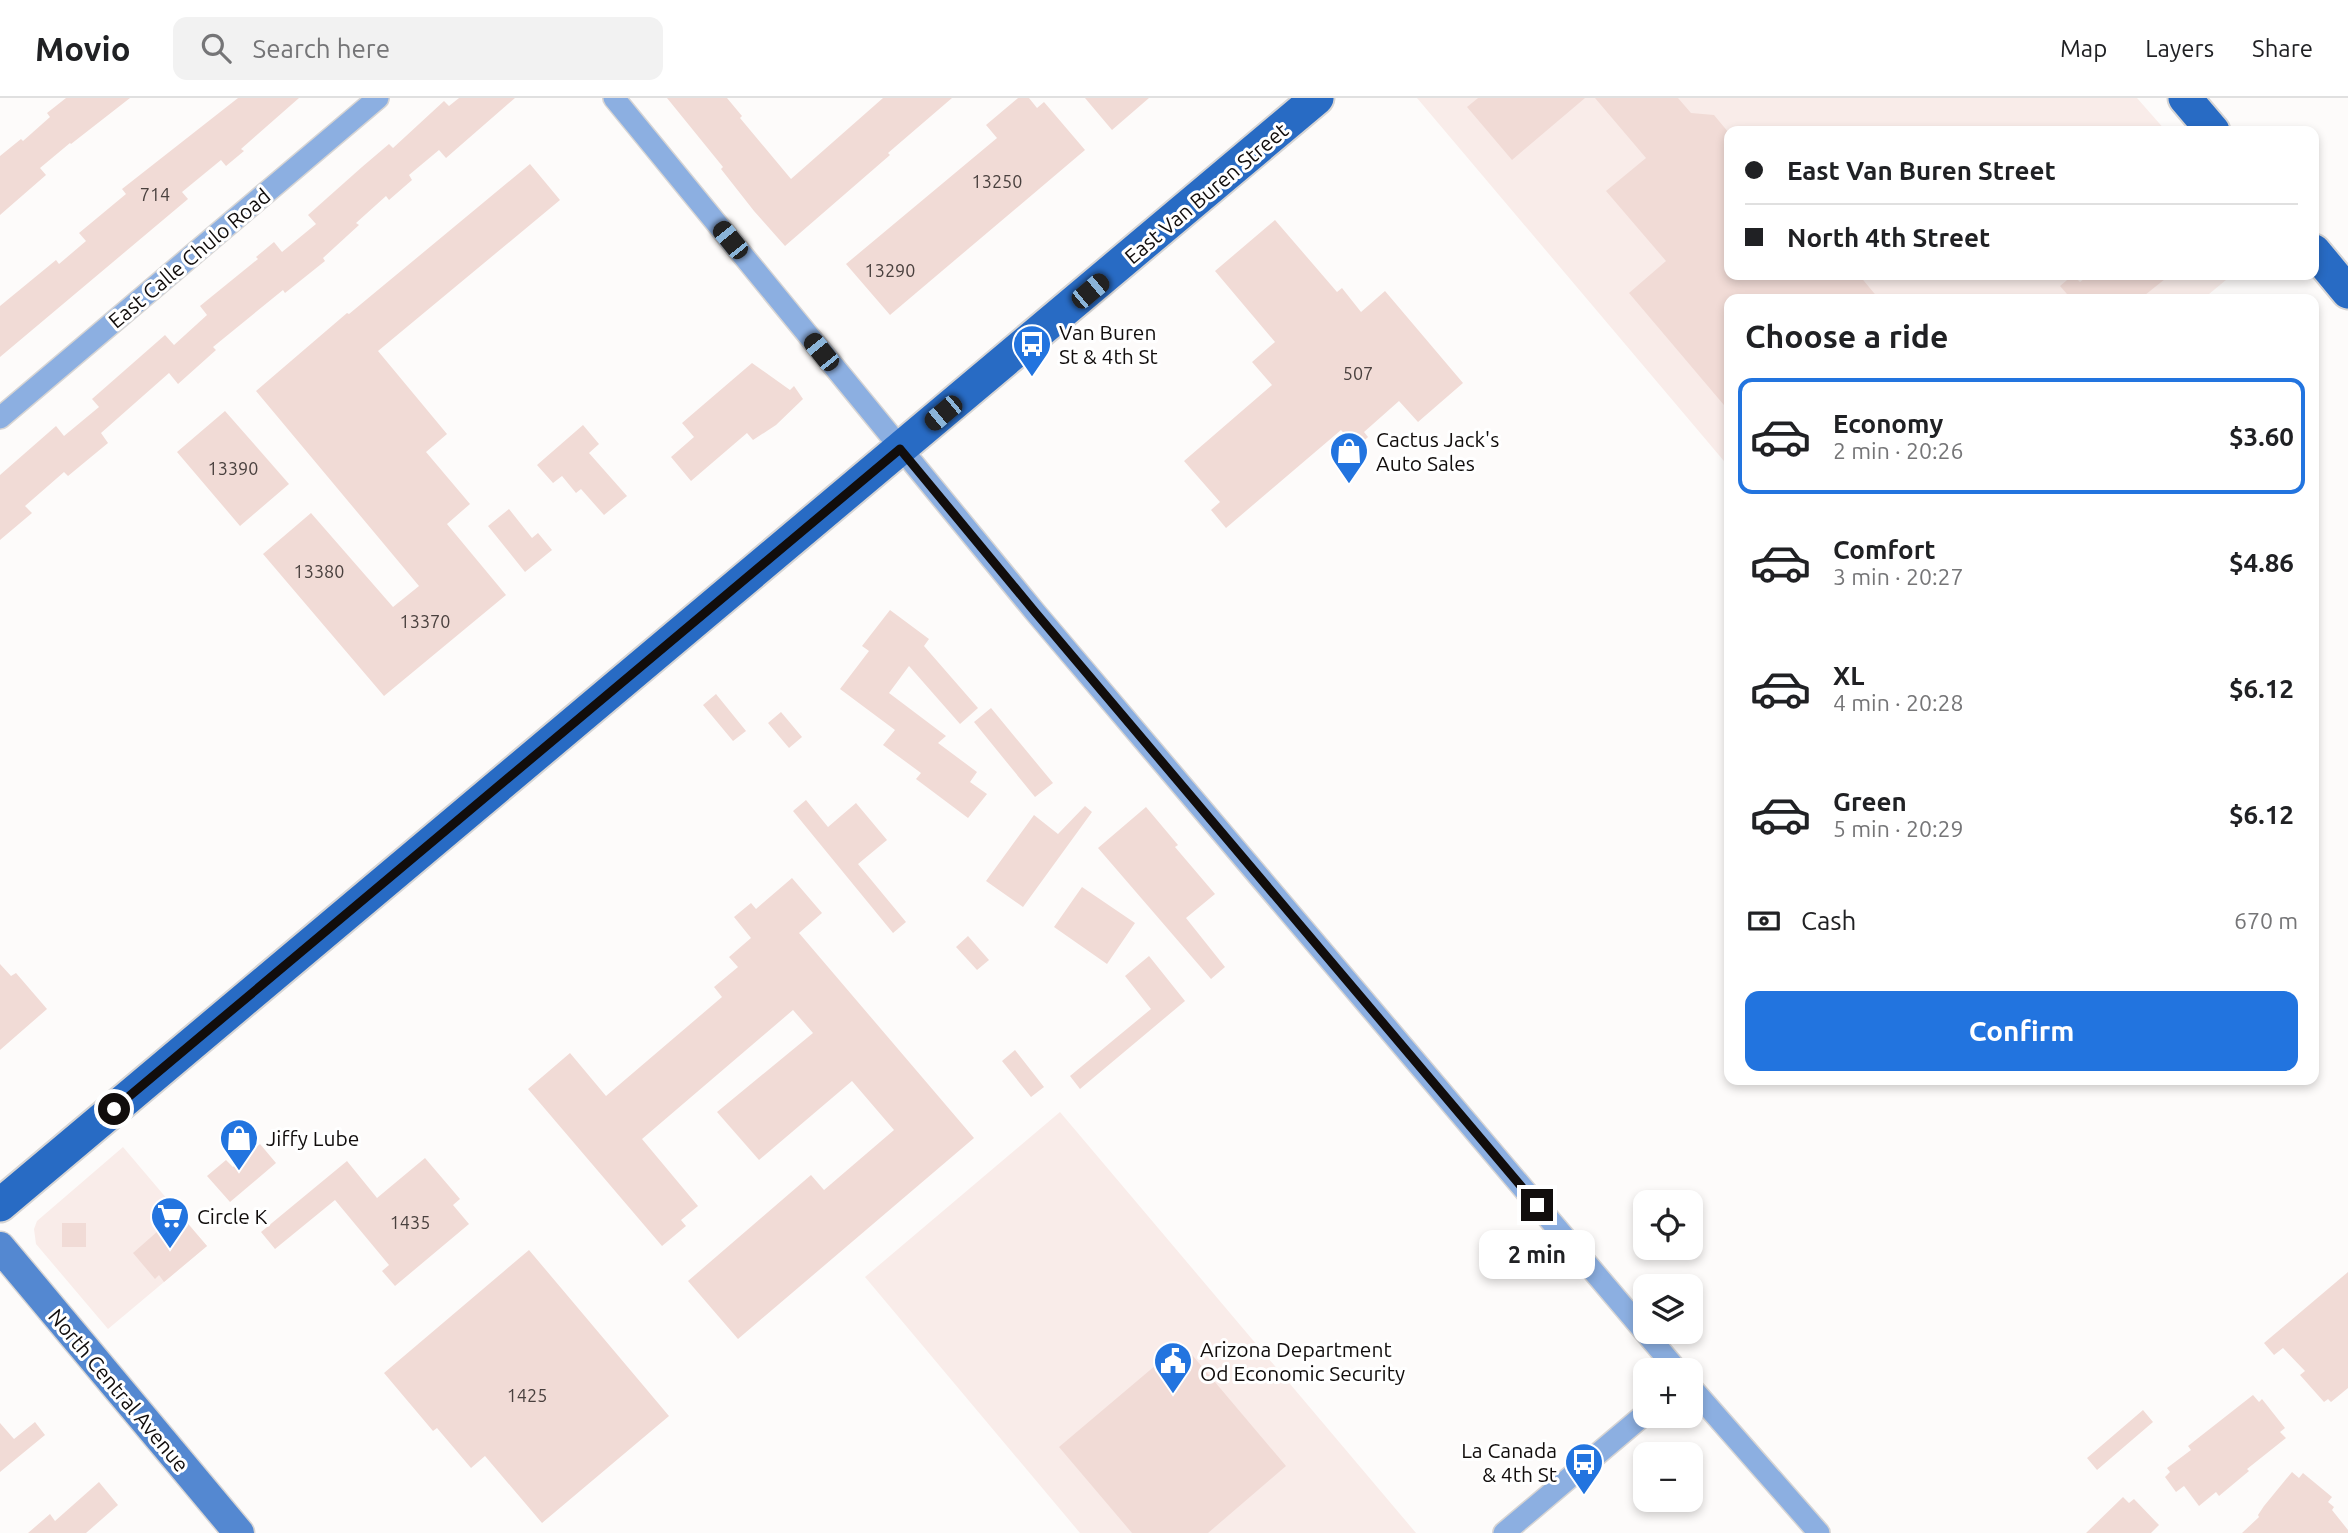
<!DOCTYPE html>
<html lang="en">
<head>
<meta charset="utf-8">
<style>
	body { margin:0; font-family:Ubuntu,sans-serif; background:#f2f2f2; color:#202124; height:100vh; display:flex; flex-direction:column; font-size:26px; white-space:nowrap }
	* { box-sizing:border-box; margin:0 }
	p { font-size:23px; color:#757577 }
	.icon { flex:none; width:38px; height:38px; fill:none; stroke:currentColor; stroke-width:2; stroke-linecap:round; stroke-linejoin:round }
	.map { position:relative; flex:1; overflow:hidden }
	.drawer { position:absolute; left:1724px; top:196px; width:595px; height:791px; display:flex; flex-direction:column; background:#fff; border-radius:14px; box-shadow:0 4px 10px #0003 }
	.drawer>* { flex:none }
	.banner { position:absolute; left:1724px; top:28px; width:595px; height:154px; border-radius:14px; box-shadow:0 4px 10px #0003; display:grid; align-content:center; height:154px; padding:0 21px; background:#fff }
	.controls { position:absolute; left:1633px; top:1092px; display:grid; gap:14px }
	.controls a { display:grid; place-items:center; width:70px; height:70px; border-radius:14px; background:#fff; box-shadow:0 4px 10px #0003; font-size:35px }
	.end { position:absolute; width:32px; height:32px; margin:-16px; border:9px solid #110d0c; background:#fff; box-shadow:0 0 0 4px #fff }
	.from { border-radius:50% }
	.bubble { position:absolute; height:49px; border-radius:14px; background:#fff; box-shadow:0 4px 10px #0003; font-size:23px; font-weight:700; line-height:49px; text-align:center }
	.car { position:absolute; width:21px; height:42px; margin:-21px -10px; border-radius:9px; box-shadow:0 0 5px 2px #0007; background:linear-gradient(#222 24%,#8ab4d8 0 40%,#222 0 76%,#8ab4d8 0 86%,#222 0) }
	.banner b { display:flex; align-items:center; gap:24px; height:66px; font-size:26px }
	.banner b+b { border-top:2px solid #e0e0e0 }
	.banner i { width:18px; height:18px; background:#202124 }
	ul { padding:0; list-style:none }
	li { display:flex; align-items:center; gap:21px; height:116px; margin:0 14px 10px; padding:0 7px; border:4px solid transparent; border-radius:14px }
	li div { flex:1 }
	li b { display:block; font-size:26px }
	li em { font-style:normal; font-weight:700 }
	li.selected { border-color:#2274df }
	li>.icon { width:63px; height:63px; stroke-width:1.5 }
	h2 { padding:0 21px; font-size:32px; line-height:84px }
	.pay { display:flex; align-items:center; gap:18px; height:77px; padding:0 21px; font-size:26px }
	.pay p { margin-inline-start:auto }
	.primary-button { display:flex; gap:14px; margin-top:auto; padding:14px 21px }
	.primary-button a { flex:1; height:80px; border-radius:14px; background:#2274df; color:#fff; font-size:28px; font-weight:700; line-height:80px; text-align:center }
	header { display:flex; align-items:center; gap:42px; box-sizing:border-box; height:98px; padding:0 35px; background:#fff; border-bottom:2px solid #e0e0e0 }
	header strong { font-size:33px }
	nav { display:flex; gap:38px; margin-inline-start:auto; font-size:24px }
	.search { width:490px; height:63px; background:#f2f2f2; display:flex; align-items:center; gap:18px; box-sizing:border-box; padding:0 24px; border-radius:14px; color:#757577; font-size:26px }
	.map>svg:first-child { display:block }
	.built { fill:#f9ece9 }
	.building { fill:#f1dbd6 }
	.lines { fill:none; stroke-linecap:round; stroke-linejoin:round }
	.street-casing { stroke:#d7d5d4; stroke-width:24 }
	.secondary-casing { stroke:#d7d5d4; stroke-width:33 }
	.primary-casing { stroke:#d7d5d4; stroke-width:37 }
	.street { stroke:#8cafe1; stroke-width:21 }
	.secondary { stroke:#5488d1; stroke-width:30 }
	.primary { stroke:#286bc4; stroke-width:33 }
	.route { stroke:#110d0c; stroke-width:9 }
	.labels { text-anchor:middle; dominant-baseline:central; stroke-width:6; stroke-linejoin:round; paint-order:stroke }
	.number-label { font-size:18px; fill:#49403e }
	.street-label { font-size:21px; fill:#110d0c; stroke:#fff }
	.poi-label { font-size:21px; fill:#110d0c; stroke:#fff; text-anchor:start }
</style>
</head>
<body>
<header>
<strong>Movio</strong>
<div class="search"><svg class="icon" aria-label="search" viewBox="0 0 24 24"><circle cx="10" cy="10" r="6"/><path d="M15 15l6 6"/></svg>Search here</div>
<nav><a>Map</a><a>Layers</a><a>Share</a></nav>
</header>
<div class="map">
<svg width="2348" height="1435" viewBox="0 0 2348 1435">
	<rect width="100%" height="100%" fill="#fdfbfa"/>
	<!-- built -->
	<path class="built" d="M1417 0H2137L2166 33H1729V177H2232L2203 201H1729V369Z
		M1060 1014 1416 1435H1080L865 1179Z
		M123 1049 207 1148 108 1231 36 1146 34 1131 37 1123Z"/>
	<!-- building -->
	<path class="building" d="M66 0H130L71 46 70 45 40 70 46 77 0 117V58L21 41 23 43 50 19 47 15Z
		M238 0H299L241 51 244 53 226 68 221 62 182 94 188 101 0 259V208L56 162 59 166 86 143 79 135 126 96 122 91Z
		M459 0H515L446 60 439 52 409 77 412 82 389 102 386 98 356 125 359 127 323 160 325 163 285 195 283 192 213 249 216 252 178 286 169 275 101 335 108 345 68 378 64 374 25 408 32 415 0 442V377L56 328 64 338 99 309 92 301 165 237 174 247 207 217 200 208 258 161 256 159 274 144 282 154 316 126 308 117 362 69 389 46 393 50 444 3 449 8Z
		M667 0H727L742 18 740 20 791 81 883 0H952L888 55 890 57 785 148 754 113 721 71 723 69Z
		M1018 0H1029L1037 10 1044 4 1085 52 890 217 846 166 997 40 986 27Z
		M1085 0H1149L1112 32Z
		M1478 0H1585L1512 62 1467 9Z
		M1595 0H1678L1691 15 1714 17 1729 35V177H1859L1879 201H1729V313L1629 195 1666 163 1606 93 1646 60Z
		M530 66 560 102 378 253 447 336 426 354 470 406 447 426 506 497 384 598 263 456 311 415 393 509 419 488 256 293 347 215 349 216Z
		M1275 122 1337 194 1342 190 1361 214 1385 193 1463 285 1418 324 1399 303 1364 334 1368 339 1356 350 1341 332 1226 430 1211 412 1220 404 1184 363 1272 287 1252 264 1275 244 1215 173Z
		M2073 177 2080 184 2089 177H2170L2140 201H2060L2067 196 2060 188Z
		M752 265 790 292 794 288 803 301 776 327 753 342 747 335 691 383 671 359 694 339 682 325Z
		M225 313 289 386 240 428 177 354Z
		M583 327 599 346 589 355 627 398 604 417 581 391 576 395 562 378 553 385 537 367Z
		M509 411 532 440 538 435 552 452 525 474 488 428Z
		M890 512 929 541 924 548 978 610 960 626 909 568 889 595 946 638 938 645 977 674 970 684 987 696 968 720 916 681 921 675 883 647 895 632 840 591 869 553 862 548Z
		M716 596 746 633 733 643 703 607Z
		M991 610 1053 685 1035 699 974 624Z
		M781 614 802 639 789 650 768 625Z
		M806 702 828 729 856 705 887 742 858 766 906 824 893 835 793 713Z
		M1085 708 1092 714 1023 809 986 783 1034 717 1058 736Z
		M1146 709 1178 747 1175 749 1215 796 1186 820 1225 869 1211 881 1098 750Z
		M792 780 822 815 799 835 974 1040 738 1241 688 1183 811 1077 824 1092 894 1032 852 983 759 1062 717 1014 813 935 793 912 642 1041 698 1108 681 1122 686 1128 662 1148 528 991 570 955 606 998 722 899 714 889 738 869 729 859 751 840 734 819 751 805 756 811Z
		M1082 789 1135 825 1107 866 1054 829Z
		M968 838 989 862 977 872 956 849Z
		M1149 858 1185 903 1080 991 1070 978 1151 911 1125 878Z
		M0 866 11 878 16 875 47 911 0 952Z
		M1015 952 1044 989 1031 999 1002 963Z
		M260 1046 276 1065 230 1104 207 1078 226 1062 233 1069Z
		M425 1060 460 1101 453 1107 469 1126 395 1188 382 1173 389 1167 335 1102 275 1151 261 1134 347 1063 377 1100Z
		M183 1120 207 1148 164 1184 159 1177 155 1181 133 1155 167 1125 174 1121 177 1125Z
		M62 1125H86V1149H62Z
		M529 1152 669 1318 542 1425 485 1358 471 1370 437 1330 433 1333 384 1275Z
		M2348 1174V1290L2331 1304 2328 1301 2324 1304 2300 1277 2305 1273 2283 1250 2274 1257 2264 1245Z
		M1182 1245 1286 1368 1208 1435H1132L1059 1349Z
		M2253 1297 2259 1304 2262 1301 2285 1330 2280 1334 2286 1340 2247 1371 2249 1373 2219 1398 2216 1394 2199 1408 2184 1388 2176 1394 2165 1379 2170 1374 2167 1370 2191 1352 2188 1348Z
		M2143 1312 2153 1324 2097 1372 2087 1360Z
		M35 1324 45 1337 0 1374V1325L14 1341Z
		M2292 1374 2299 1380 2303 1375 2332 1399 2328 1404 2334 1409 2332 1412 2348 1432V1435H2242L2259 1419 2258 1417 2264 1408Z
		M99 1384 118 1407 86 1435H28L50 1416 55 1423Z
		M2123 1399 2129 1405 2134 1401 2159 1427 2151 1435H2086Z"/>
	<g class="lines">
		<defs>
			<path id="street" d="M614 0 1035 514 1677 1272
				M0 320 378 0
				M1690 1288 1819 1435
				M1504 1435 1645 1316"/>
			<path id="secondary" d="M0 1149 239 1435"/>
			<path id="primary" d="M2185 0 2213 33
				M2314 153 2348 194
				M0 1107 1317 0"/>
		</defs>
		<!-- street casing -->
		<use href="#street" class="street-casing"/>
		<!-- secondary casing -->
		<use href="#secondary" class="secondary-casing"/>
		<!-- primary casing -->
		<use href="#primary" class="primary-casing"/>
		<!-- street -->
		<use href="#street" class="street"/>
		<!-- secondary -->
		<use href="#secondary" class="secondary"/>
		<!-- primary -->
		<use href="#primary" class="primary"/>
	</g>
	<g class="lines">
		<!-- route -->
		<path class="route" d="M114 1011 900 351 1035 514 1537 1107"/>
	</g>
	<!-- icons -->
	<defs>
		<symbol id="bus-pin" viewBox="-11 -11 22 30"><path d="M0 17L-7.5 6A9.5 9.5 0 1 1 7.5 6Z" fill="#2274df" stroke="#fff"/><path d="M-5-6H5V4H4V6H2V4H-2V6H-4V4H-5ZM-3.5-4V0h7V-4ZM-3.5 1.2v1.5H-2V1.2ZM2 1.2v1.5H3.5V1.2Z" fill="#fff"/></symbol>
		<symbol id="shop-pin" viewBox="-11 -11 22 30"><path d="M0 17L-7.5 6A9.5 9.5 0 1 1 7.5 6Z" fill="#2274df" stroke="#fff"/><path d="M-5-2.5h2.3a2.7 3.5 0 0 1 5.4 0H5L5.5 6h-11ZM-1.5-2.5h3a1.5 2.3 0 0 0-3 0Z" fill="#fff"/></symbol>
		<symbol id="supermarket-pin" viewBox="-11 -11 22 30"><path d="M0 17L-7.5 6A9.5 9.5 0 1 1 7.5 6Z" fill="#2274df" stroke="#fff"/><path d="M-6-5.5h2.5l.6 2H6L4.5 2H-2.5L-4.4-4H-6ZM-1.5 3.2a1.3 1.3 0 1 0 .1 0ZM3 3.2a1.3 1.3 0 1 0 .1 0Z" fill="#fff"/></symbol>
		<symbol id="civic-pin" viewBox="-11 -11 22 30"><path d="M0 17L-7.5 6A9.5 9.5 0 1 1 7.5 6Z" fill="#2274df" stroke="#fff"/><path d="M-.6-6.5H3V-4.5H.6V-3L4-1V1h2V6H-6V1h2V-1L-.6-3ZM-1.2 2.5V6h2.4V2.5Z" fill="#fff"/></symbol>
	</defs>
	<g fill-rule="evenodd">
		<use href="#bus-pin" x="1010" y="224" width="44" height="60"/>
		<use href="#shop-pin" x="1327" y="331" width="44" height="60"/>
		<use href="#shop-pin" x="217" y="1018" width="44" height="60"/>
		<use href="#supermarket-pin" x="148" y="1096" width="44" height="60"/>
		<use href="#civic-pin" x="1151" y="1241" width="44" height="60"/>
		<use href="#bus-pin" x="1562" y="1342" width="44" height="60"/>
	</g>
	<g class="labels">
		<!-- number labels -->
		<g class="number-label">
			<text x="997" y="83">13250</text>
			<text x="155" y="96">714</text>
			<text x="890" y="172">13290</text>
			<text x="1358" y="275">507</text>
			<text x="233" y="370">13390</text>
			<text x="319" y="473">13380</text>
			<text x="425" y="523">13370</text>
			<text x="410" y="1124">1435</text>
			<text x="527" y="1297">1425</text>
		</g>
		<!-- street labels -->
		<g class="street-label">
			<text transform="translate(1206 95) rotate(-40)">East Van Buren Street</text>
			<text transform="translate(189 160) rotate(-40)">East Calle Chulo Road</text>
			<text transform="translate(119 1292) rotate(50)">North Central Avenue</text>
		</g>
		<!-- poi labels -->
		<g class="poi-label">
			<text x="1059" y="234">Van Buren<tspan x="1059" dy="24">St &amp; 4th St</tspan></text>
			<text x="1376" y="341">Cactus Jack's<tspan x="1376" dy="24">Auto Sales</tspan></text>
			<text x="266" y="1040">Jiffy Lube</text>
			<text x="197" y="1118">Circle K</text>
			<text x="1200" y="1251">Arizona Department<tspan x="1200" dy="24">Od Economic Security</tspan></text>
			<text x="1557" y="1352" text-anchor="end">La Canada<tspan x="1557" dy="24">&amp; 4th St</tspan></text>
		</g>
	</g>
</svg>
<div class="controls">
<a><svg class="icon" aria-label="locate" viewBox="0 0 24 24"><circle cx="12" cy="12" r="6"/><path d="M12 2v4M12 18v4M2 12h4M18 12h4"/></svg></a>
<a><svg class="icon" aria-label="layers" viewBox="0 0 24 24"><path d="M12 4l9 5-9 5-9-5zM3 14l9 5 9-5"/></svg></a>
<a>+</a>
<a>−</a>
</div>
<i class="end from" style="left:114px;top:1011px"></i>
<i class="end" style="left:1537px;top:1107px"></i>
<div class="bubble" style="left:1479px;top:1132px;width:116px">2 min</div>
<i class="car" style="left:730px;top:142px;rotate:321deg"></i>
<i class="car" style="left:1090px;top:193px;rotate:50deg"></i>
<i class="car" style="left:821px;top:254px;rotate:321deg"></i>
<i class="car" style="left:943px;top:315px;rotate:230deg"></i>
<div class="banner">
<b><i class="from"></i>East Van Buren Street</b>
<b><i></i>North 4th Street</b>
</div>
<section class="drawer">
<h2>Choose a ride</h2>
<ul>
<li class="selected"><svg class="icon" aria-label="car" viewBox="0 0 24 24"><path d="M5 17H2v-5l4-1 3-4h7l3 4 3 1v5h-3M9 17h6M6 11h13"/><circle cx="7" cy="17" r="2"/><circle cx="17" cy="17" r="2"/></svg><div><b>Economy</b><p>2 min · 20:26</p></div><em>$3.60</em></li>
<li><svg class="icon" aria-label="car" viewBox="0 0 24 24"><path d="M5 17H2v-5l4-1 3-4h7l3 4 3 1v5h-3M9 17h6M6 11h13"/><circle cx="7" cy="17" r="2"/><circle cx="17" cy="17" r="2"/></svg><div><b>Comfort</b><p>3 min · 20:27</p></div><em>$4.86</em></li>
<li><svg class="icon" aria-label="car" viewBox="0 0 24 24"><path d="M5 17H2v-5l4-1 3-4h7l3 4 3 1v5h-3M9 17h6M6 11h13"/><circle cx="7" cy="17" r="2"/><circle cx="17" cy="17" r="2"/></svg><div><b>XL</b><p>4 min · 20:28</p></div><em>$6.12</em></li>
<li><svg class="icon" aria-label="car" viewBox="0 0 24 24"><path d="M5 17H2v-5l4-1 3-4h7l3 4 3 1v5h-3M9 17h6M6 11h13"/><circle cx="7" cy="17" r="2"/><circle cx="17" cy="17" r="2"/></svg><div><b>Green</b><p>5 min · 20:29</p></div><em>$6.12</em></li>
</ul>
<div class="pay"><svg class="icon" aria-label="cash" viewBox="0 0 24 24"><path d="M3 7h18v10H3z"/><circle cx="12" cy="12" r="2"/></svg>Cash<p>670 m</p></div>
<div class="primary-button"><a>Confirm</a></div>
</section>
</div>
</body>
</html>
